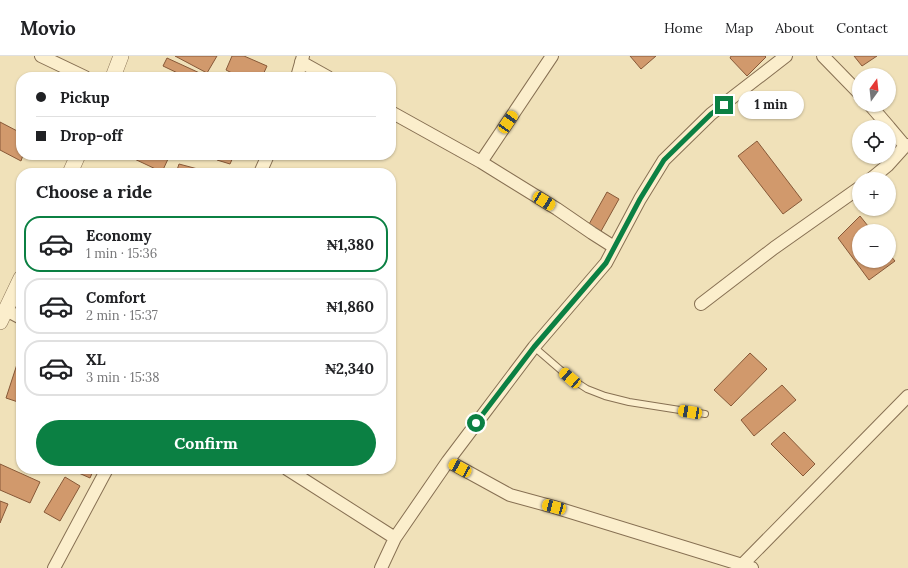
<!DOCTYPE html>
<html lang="en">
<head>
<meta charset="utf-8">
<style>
	body { margin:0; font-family:Lora,serif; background:#f6f6f6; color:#202124; height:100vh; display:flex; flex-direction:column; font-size:15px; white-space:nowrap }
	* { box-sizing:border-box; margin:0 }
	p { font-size:13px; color:#757577 }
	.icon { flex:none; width:22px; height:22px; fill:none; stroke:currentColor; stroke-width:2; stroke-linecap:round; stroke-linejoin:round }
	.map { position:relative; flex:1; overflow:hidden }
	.sheet { position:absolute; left:16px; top:112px; width:380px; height:306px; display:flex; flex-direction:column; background:#fff; border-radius:16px; box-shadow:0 1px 3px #0004 }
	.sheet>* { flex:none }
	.guide { position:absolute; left:16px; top:16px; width:380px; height:88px; border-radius:16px; box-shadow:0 1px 3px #0004; display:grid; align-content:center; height:88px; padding:0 20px; background:#fff }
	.needle { width:26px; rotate:15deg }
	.controls { position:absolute; left:852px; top:12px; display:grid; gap:8px }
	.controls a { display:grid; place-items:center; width:44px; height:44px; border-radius:50%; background:#fff; box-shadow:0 1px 3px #0004; font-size:20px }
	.end { position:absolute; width:18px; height:18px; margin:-9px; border:5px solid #0b8043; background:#fff; box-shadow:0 0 0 2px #fff }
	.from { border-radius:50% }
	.bubble { position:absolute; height:28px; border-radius:14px; background:#fff; box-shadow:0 1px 3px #0004; font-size:13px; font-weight:700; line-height:28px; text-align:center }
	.car { position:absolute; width:12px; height:24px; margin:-12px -6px; border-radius:5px; box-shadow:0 0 3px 1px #0007; background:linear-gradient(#f5c518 24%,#345 0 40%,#f5c518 0 76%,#345 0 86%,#f5c518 0) }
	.guide b { display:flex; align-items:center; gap:14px; height:38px; font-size:15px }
	.guide b+b { border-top:1px solid #e0e0e0 }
	.guide i { width:10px; height:10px; background:#202124 }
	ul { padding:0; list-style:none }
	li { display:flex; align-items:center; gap:12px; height:56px; margin:0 8px 6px; padding:0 12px; border:2px solid #e0e0e0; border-radius:16px }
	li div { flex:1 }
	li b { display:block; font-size:15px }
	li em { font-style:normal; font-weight:700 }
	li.current { border-color:#0b8043 }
	li>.icon { width:36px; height:36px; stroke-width:1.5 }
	h2 { padding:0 20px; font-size:18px; line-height:48px }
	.button { display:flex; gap:8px; margin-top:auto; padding:8px 20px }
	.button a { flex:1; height:46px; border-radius:24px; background:#0b8043; color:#fff; font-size:16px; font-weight:700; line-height:46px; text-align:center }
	header { display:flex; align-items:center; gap:24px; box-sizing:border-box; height:56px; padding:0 20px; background:#fff; border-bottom:1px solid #e0e0e0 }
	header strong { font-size:19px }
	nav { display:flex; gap:22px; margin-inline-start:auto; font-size:14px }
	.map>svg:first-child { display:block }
	.building { fill:#d1996c; stroke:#875938 }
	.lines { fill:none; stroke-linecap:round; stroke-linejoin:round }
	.service-casing { stroke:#877053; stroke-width:8 }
	.minor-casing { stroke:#877053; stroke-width:14 }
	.tertiary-casing { stroke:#877053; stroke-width:16 }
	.service { stroke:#fbeecc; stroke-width:6 }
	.minor { stroke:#fbeecc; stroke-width:12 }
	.tertiary { stroke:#fbeecc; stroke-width:15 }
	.route { stroke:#0b8043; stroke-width:5 }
</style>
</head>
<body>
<header>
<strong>Movio</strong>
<nav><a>Home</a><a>Map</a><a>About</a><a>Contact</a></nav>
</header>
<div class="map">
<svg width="908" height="512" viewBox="0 0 908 512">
	<rect width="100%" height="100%" fill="#f0e1b9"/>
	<!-- building -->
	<path class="building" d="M175 0H217L207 17Z
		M232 0H244L267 10 262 21H240L226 14Z
		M630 0H656L641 13Z
		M731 0H765L766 1 747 20 730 2Z
		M854 0H877L862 10Z
		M167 2 204 19 203 21H186L163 10Z
		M0 66 21 77V99H23L21 105 0 94Z
		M757 85 802 144 783 158 738 100Z
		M126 99H160L168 103 162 116Z
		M219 99H234L230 108 217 104Z
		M179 108 209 116 208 117H176Z
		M607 136 619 143 600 177 588 170Z
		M860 160 872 175H859V205H889V198L895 205 869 224 838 182Z
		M21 296V347L6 342Z
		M750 297 767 313 731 350 714 334Z
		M782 329 796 344 754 380 741 364Z
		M784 376 815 408 803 420 771 388Z
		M0 408 40 426 30 447 0 434Z
		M73 413H94L90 422 72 414Z
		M65 421 80 430 60 465 44 456Z
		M0 445 8 448 0 467Z"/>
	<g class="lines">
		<defs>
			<path id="service" d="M534 291 570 322 587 333 605 340 629 346 705 358"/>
			<path id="minor" d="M41 0 85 21
				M823 0 859 37
				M301 6 328 21
				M297 21 303 0
				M870 49 889 71
				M391 56 481 106 557 153 592 177 614 191
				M889 71 905 90
				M481 106 552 0
				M260 117 268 99
				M871 123 888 109 905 90 908 89
				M701 248 774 192 859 132
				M6 254 21 262
				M448 405 510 439 554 451 752 512
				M287 413 395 482
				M742 509 908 340
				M54 512 107 413
				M381 512 395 482 448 405 534 291 606 207 640 143 664 104 711 58 786 0"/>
			<path id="tertiary" d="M113 21 121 0
				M70 117 78 99
				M0 266 21 222"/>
		</defs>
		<!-- service casing -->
		<use href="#service" class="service-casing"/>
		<!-- minor casing -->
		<use href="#minor" class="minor-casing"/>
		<!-- tertiary casing -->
		<use href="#tertiary" class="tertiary-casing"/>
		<!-- service -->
		<use href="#service" class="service"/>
		<!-- minor -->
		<use href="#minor" class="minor"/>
		<!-- tertiary -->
		<use href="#tertiary" class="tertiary"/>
	</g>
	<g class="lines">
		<!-- route -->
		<path class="route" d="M476 367 534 291 606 207 640 143 664 104 711 58 724 49"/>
	</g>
</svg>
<div class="controls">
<a><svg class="needle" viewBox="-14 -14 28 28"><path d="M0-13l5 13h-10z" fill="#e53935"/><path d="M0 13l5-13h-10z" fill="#757577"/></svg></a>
<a><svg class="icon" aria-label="locate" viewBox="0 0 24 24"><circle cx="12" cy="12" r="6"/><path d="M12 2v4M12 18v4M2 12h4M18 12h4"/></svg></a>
<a>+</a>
<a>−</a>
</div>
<i class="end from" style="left:476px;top:367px"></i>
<i class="end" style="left:724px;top:49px"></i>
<div class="bubble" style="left:738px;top:35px;width:66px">1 min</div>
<i class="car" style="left:508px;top:66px;rotate:34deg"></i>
<i class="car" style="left:544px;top:145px;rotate:122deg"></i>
<i class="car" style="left:570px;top:322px;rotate:311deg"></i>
<i class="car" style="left:690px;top:356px;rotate:279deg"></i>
<i class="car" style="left:460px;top:412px;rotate:299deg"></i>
<i class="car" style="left:554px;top:451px;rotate:285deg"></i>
<div class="guide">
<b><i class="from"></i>Pickup</b>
<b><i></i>Drop-off</b>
</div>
<section class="sheet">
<h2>Choose a ride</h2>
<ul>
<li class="current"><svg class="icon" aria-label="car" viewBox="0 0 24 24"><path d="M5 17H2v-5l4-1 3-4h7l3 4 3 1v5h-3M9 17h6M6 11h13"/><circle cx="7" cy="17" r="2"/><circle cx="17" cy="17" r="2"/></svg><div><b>Economy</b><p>1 min · 15:36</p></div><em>₦1,380</em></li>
<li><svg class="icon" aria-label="car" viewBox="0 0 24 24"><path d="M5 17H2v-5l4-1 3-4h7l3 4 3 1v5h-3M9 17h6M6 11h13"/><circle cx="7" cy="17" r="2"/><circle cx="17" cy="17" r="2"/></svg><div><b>Comfort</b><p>2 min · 15:37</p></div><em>₦1,860</em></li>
<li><svg class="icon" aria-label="car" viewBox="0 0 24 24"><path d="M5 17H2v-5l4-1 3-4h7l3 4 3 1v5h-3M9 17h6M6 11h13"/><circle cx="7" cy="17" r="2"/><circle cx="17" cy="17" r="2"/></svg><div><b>XL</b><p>3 min · 15:38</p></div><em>₦2,340</em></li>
</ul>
<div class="button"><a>Confirm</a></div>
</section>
</div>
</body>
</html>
